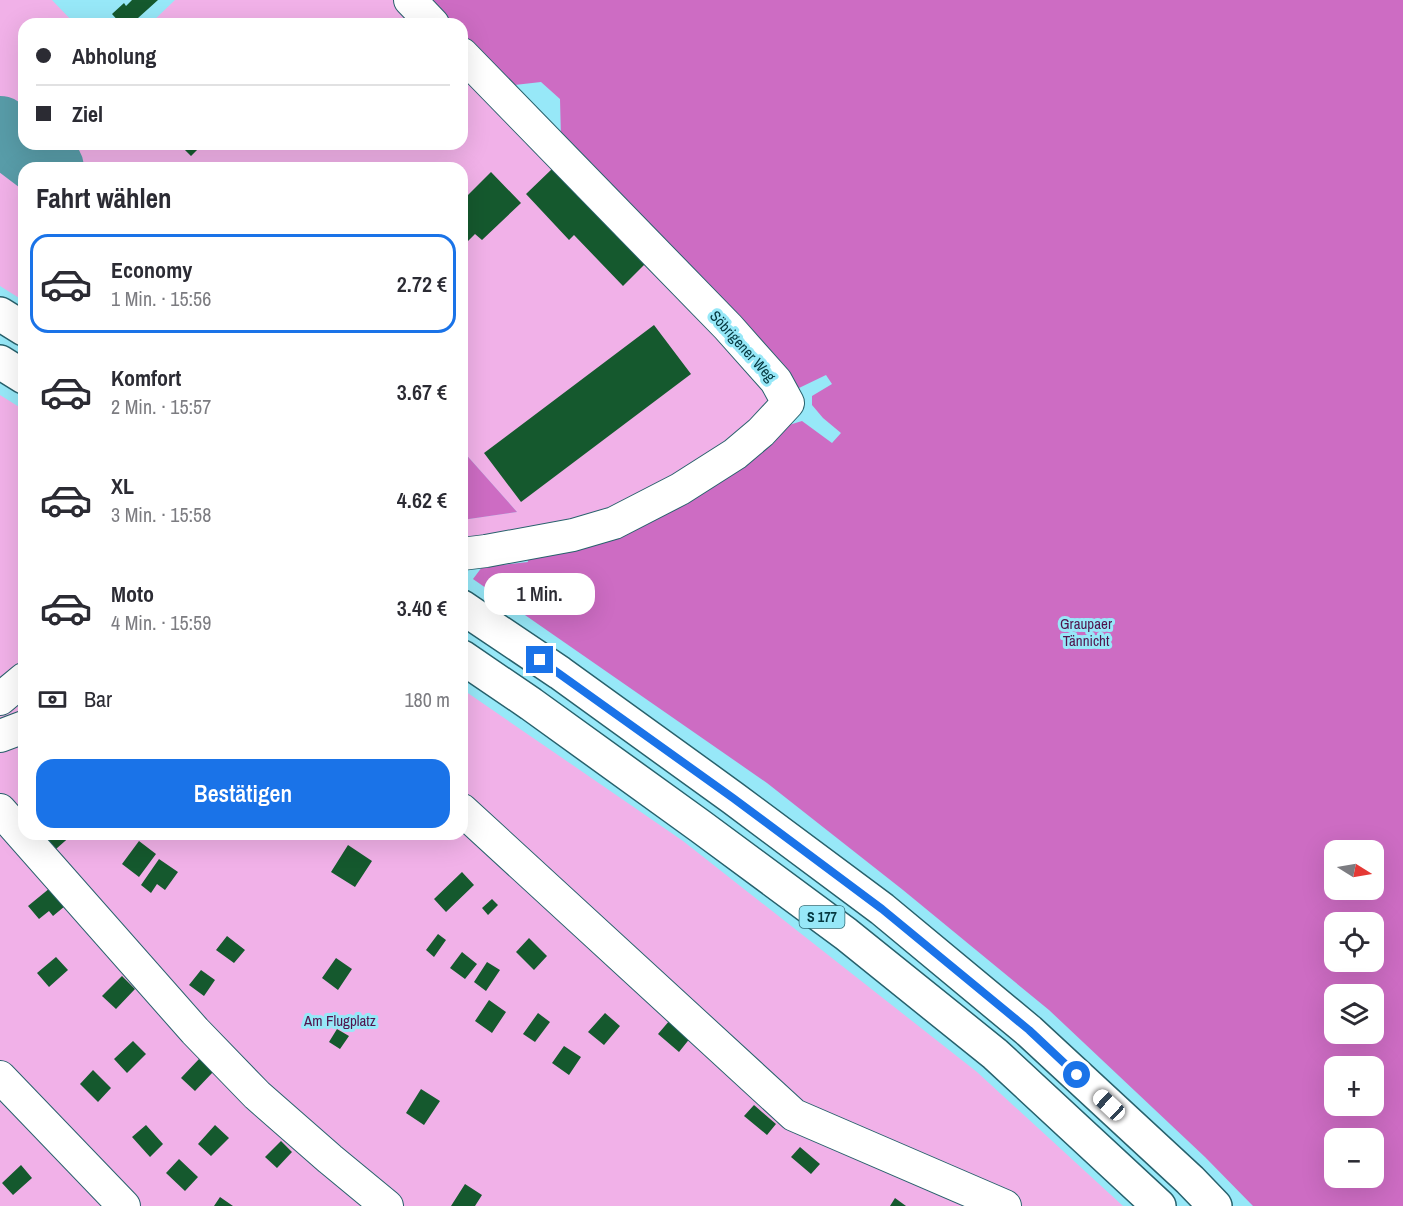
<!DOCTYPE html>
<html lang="de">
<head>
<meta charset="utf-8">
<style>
	body { margin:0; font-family:"Archivo Narrow",sans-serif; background:#f7f7f7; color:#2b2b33; height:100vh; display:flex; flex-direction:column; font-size:22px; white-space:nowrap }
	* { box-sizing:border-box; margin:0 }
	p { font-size:20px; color:#7c7c81 }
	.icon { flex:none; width:33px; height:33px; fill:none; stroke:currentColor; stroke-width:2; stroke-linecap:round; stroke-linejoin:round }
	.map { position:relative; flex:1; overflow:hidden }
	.drawer { position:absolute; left:18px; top:162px; width:450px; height:678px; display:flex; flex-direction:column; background:#fff; border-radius:18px; box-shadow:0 6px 24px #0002 }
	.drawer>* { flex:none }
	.hud { position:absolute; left:18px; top:18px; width:450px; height:132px; border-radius:18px; box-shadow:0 6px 24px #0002; display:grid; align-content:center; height:132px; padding:0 18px; background:#fff }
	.needle { width:39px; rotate:101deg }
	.controls { position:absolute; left:1324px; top:840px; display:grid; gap:12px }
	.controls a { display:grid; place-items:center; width:60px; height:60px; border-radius:12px; background:#fff; box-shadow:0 6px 24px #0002; font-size:30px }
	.end { position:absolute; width:27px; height:27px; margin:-14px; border:8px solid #1a73e8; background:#fff; box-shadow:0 0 0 3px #fff }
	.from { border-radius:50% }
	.bubble { position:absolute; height:42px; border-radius:18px; background:#fff; box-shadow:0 6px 24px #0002; font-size:20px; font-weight:600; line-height:42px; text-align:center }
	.car { position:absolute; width:18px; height:36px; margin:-18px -9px; border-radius:8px; box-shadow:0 0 4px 2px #0007; background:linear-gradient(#fff 24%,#345 0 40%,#fff 0 76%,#345 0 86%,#fff 0) }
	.hud b { display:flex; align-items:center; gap:21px; height:57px; font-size:22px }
	.hud b+b { border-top:2px solid #e1e1e2 }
	.hud i { width:15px; height:15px; background:#2b2b33 }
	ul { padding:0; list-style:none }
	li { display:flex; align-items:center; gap:18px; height:99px; margin:0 12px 9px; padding:0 6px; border:3px solid transparent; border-radius:18px }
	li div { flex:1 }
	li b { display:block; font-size:22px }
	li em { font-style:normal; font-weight:600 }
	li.current { border-color:#1a73e8 }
	li>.icon { width:54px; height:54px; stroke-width:1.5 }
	h2 { padding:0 18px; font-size:27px; line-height:72px }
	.pay { display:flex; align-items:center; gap:15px; height:66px; padding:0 18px; font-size:22px }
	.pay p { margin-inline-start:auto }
	.cta { display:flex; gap:12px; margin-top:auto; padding:12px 18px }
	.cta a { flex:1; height:69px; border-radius:18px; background:#1a73e8; color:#fff; font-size:24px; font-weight:600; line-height:69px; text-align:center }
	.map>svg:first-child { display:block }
	.green { fill:#f1b1e8 }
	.forest { fill:#cd6cc3; fill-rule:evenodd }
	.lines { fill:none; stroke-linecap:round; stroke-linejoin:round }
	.taxiway { stroke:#589ca8; stroke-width:68 }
	.building { fill:#15592e }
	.minor-casing { stroke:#28616c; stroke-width:34 }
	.highway-casing { stroke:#28616c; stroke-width:36 }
	.minor { stroke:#fff; stroke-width:32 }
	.highway { stroke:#fff; stroke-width:33 }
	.route { stroke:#1a73e8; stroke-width:8 }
	.labels { text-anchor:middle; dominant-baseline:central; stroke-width:6; stroke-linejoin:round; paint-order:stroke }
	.shield { fill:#97e8f8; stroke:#306c76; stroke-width:1.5 }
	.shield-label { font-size:14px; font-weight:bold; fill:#04373f }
	.street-label { font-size:15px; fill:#04373f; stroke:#97e8f8 }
	.park-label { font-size:15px; fill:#51144c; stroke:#97e8f8 }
</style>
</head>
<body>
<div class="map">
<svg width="1403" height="1206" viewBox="0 0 1403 1206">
	<rect width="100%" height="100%" fill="#97e8f8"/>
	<!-- green -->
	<path class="green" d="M0 0H52L75 24H24V144H462V63L769 386 768 403 759 422 613 513 462 540V520L517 512 462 450V168H24V301L0 286Z
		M175 0H401L424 24H150Z
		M0 395 24 410V669L0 689Z
		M462 689 683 841 977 1072 1123 1206H0V748L24 736V834H462Z
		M24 692V719L0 723V711Z"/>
	<!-- forest -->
	<path class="forest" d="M422 0H1403V1206H1253L1205 1157 1049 1010 903 890 767 783 473 579 482 567 528 562 527 558 778 435 789 425 802 421 832 443 841 433 823 418 812 405V396L832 384 826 375 799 388 561 139 560 99 541 82 506 86 462 41V24H445ZM1335 850H1374V890H1335ZM1335 922H1374V962H1335ZM1335 994H1374V1034H1335ZM1335 1066H1374V1106H1335ZM1335 1138H1374V1178H1335Z
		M462 450 517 512 462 520Z"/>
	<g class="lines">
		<!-- taxiway -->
		<path class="taxiway" d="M0 130 50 168"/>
	</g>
	<!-- building -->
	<path class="building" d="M132 0H158L138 18 141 22 139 24H121L112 14 124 3 126 6Z
		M226 18 231 24H219Z
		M179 144H203L191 156Z
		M553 168 646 263 623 286 574 235 569 240 526 194Z
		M491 172 521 203 482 240 475 234 462 247V201Z
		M654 325 691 374 521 502 484 453Z
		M43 834H73L56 849Z
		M139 841 156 854 139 877 122 864Z
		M348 845 372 861 355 887 331 872Z
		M159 859 178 872 165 890 157 884 151 893 141 885Z
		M462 872 474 885 446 912 434 899Z
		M50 888 65 906 53 916 49 911 39 919 28 906Z
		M492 899 498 905 488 915 482 908Z
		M438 934 446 940 434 957 426 950Z
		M227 936 245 950 234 963 216 950Z
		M529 938 547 956 534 970 516 952Z
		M462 952 477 964 465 979 450 968Z
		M56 957 68 970 49 987 37 973Z
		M336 958 352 969 338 990 322 978Z
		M487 962 500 970 486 991 474 982Z
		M201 970 215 980 204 996 189 985Z
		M122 976 135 989 116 1009 102 996Z
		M489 1000 506 1012 492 1033 475 1021Z
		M538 1013 550 1022 535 1042 523 1034Z
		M605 1013 620 1026 604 1045 588 1032Z
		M670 1020 691 1037 679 1052 658 1034Z
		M337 1029 349 1036 340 1049 329 1042Z
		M133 1041 146 1054 127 1073 114 1059Z
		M564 1046 581 1057 569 1075 552 1063Z
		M199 1059 213 1072 195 1091 181 1078Z
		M93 1070 111 1088 98 1102 80 1084Z
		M421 1089 440 1101 424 1125 406 1113Z
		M754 1105 776 1124 767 1135 744 1116Z
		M146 1125 163 1144 150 1157 132 1137Z
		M215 1125 229 1138 211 1156 198 1144Z
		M281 1141 292 1152 277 1168 265 1157Z
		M800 1147 820 1164 811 1174 791 1157Z
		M179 1159 198 1177 185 1191 166 1173Z
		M21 1165 32 1178 13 1195 2 1183Z
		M465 1184 482 1195 475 1206H451Z
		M220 1197 233 1206H214Z
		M895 1198 906 1206H890Z"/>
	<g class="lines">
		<defs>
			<path id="minor" d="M410 0 433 24
				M462 54 728 327 776 381 788 403 761 432 735 454 680 489 614 523 573 535 486 551 462 554
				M0 699 24 679
				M0 736 24 727
				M0 810 195 1031 257 1095 330 1159 387 1206
				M462 810 794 1115 1005 1206
				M0 1077 124 1206"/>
			<path id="highway" d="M0 314 24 329
				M0 362 24 377
				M462 607 560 673 733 798 882 909 1029 1031 1190 1180 1215 1206
				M462 657 531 704 700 826 846 934 995 1054 1159 1206"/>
		</defs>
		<!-- minor casing -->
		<use href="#minor" class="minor-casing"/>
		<!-- highway casing -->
		<use href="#highway" class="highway-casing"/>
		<!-- minor -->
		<use href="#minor" class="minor"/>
		<!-- highway -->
		<use href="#highway" class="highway"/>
	</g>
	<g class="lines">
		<!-- route -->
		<path class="route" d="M540 660 733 798 882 909 1029 1030 1077 1075"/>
	</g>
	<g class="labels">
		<!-- shield labels -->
		<rect class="shield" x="799.5" y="906" width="45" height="22" rx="4.5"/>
		<g class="shield-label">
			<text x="822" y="917">S 177</text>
		</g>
		<!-- street labels -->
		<g class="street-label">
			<text transform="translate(743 346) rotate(48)">Söbrigener Weg</text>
		</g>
		<!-- park labels -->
		<g class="park-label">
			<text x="1086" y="623">Graupaer<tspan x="1086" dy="17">Tännicht</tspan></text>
			<text x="340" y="1020">Am Flugplatz</text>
		</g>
	</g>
</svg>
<div class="controls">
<a><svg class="needle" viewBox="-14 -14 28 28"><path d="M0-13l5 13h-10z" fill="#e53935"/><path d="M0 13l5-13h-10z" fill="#7c7c81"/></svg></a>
<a><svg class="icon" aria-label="locate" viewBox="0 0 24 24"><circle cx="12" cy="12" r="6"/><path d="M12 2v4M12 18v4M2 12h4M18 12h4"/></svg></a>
<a><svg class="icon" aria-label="layers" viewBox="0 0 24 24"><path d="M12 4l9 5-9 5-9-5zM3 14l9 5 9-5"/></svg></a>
<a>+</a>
<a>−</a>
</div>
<i class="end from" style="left:1077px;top:1075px"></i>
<i class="end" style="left:540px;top:660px"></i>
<div class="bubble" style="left:484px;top:573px;width:111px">1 Min.</div>
<i class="car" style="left:1109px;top:1105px;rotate:313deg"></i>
<div class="hud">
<b><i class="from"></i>Abholung</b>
<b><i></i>Ziel</b>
</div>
<section class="drawer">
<h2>Fahrt wählen</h2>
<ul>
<li class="current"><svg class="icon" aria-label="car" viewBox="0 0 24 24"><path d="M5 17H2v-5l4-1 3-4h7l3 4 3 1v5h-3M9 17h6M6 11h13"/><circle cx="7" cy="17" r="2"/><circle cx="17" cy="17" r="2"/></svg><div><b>Economy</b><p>1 Min. · 15:56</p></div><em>2.72 €</em></li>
<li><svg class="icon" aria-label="car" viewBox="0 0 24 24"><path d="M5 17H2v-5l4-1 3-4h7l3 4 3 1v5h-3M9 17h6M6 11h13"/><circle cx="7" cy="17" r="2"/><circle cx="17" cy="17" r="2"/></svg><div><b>Komfort</b><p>2 Min. · 15:57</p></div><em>3.67 €</em></li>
<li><svg class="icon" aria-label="car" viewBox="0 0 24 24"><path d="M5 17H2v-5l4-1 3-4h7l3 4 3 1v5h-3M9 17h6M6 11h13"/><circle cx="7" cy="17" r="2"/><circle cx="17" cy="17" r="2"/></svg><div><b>XL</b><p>3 Min. · 15:58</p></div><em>4.62 €</em></li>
<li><svg class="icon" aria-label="car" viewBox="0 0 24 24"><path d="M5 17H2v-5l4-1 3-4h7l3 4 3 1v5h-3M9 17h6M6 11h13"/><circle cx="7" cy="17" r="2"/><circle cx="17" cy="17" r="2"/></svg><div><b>Moto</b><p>4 Min. · 15:59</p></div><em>3.40 €</em></li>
</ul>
<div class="pay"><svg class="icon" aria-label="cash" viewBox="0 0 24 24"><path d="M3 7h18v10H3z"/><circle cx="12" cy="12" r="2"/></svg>Bar<p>180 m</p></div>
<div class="cta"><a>Bestätigen</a></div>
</section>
</div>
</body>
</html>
